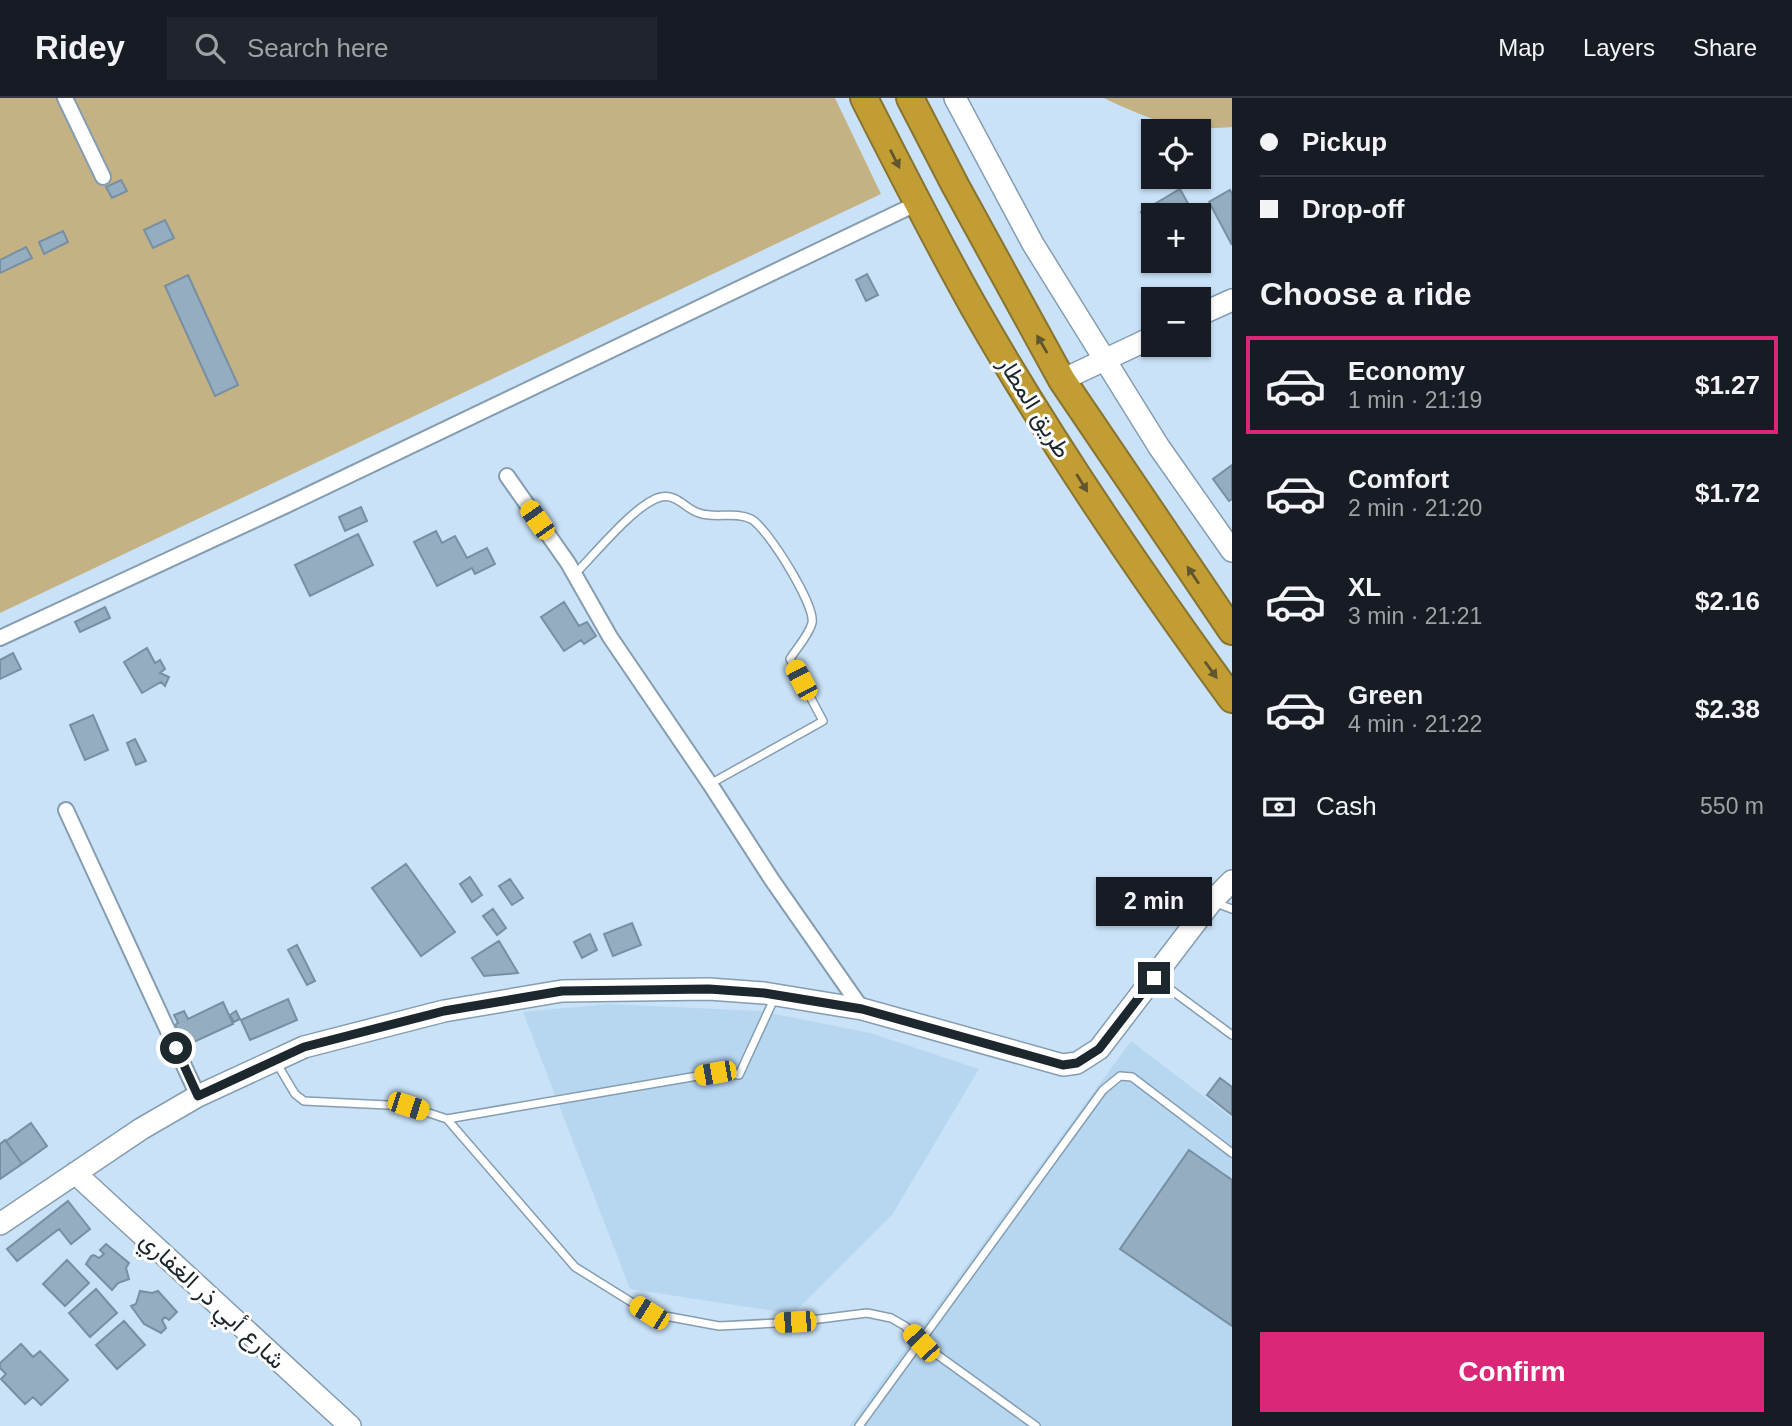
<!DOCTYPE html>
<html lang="en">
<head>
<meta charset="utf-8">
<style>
	body { margin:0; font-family:Arial,Vazirmatn,sans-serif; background:#20242c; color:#f1f3f6; height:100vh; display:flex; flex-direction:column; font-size:26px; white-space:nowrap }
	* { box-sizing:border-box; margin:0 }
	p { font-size:23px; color:#9ea1a6 }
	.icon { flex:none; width:38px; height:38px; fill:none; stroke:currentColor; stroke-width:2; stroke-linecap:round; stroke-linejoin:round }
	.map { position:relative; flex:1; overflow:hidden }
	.side { display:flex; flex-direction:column; background:#171b24; width:560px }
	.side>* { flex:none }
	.guide { display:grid; align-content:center; height:154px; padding:0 28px; background:#171b24 }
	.tools { position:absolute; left:1141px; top:21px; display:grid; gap:14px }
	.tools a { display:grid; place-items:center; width:70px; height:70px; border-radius:0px; background:#171b24; box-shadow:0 2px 5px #0004; font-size:35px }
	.end { position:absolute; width:32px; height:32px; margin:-16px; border:9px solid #1d272e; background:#fff; box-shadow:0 0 0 4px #fff }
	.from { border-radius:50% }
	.bubble { position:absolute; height:49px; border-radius:0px; background:#171b24; box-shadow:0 2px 5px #0004; font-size:23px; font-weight:700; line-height:49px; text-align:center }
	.car { position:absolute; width:21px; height:42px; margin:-21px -10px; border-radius:9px; box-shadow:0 0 5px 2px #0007; background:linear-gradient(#f5c518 24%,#345 0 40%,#f5c518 0 76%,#345 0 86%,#f5c518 0) }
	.guide b { display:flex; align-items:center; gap:24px; height:66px; font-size:26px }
	.guide b+b { border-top:2px solid #363941 }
	.guide i { width:18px; height:18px; background:#f1f3f6 }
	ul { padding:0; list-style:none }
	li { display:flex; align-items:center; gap:21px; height:98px; margin:0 14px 10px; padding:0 14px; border:4px solid transparent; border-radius:0px }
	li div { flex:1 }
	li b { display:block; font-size:26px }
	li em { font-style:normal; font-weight:700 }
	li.current { border-color:#db2777 }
	li>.icon { width:63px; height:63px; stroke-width:1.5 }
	h2 { padding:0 28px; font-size:32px; line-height:84px }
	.pay { display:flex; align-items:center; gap:18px; height:77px; padding:0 28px; font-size:26px }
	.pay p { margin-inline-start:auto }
	.action { display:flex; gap:14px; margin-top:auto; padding:14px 28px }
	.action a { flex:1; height:80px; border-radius:0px; background:#db2777; color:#fff; font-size:28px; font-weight:700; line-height:80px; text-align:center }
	header { display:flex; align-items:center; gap:42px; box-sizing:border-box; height:98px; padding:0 35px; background:#171b24; border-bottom:2px solid #363941 }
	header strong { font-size:33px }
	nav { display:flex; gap:38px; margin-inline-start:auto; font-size:24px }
	.search { width:490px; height:63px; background:#20242c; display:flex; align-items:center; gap:18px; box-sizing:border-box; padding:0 24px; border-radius:0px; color:#9ea1a6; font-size:26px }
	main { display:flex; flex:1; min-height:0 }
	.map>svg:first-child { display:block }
	.built { fill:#b7d7f1 }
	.green { fill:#c4b285 }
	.building { fill:#95adc1; stroke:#778fa2; stroke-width:2 }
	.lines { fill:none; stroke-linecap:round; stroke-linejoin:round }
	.lane-casing { stroke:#859db0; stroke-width:10 }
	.street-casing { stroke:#859db0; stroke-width:18 }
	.secondary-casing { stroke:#859db0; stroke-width:24 }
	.highway-casing { stroke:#887431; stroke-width:30 }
	.lane { stroke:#fff; stroke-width:7 }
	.street { stroke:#fff; stroke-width:14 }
	.secondary { stroke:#fff; stroke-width:21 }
	.highway { stroke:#c29d33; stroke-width:26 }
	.oneway { fill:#5f5630 }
	.route { stroke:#1d272e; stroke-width:9 }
	.labels { text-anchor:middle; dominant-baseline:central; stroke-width:6; stroke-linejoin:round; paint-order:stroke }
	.street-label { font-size:24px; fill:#1d272e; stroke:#fff }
</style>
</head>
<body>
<header>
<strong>Ridey</strong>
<div class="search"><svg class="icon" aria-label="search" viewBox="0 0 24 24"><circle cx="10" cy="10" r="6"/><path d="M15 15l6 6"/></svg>Search here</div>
<nav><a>Map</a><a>Layers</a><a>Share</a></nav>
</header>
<main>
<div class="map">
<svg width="1232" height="1328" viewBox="0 0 1232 1328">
	<rect width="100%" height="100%" fill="#c9e2f7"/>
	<!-- built -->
	<path class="built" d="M608 906 760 913 870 935 979 971 892 1117 793 1216 630 1191 523 914Z
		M1131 943 1232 1020V1328H849Z"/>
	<!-- green -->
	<path class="green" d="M0 0H835L881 96 0 515Z
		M1104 0H1232V29C1180 34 1150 22 1104 0Z"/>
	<!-- building -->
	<path class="building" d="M121 82 127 93 112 100 106 89Z
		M1180 91 1194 116 1153 117V135L1141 114Z
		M1230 92 1232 96V147L1209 104Z
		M165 122 174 140 153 150 144 132Z
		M63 133 68 144 44 156 39 144Z
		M26 149 32 160 0 175V162Z
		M867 176 878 197 866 203 856 182Z
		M188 177 238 287 215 298 165 188Z
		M1232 367V401L1229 403 1213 381Z
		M361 409 367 423 345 433 339 419Z
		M436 433 442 445 455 438 467 460 487 450 495 466 475 476 472 470 437 488 414 444Z
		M358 436 373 467 310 498 295 467Z
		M564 504 579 528 587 524 596 538 584 546 581 542 564 553 541 519Z
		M105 509 110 520 80 534 75 524Z
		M147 550 155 565 160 562 165 571 160 575 169 579 165 588 161 584 142 595 124 564Z
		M13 555 21 571 0 581V562Z
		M93 617 108 652 85 662 70 627Z
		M135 641 146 663 136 667 127 645Z
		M406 766 455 834 421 858 372 790Z
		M470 779 482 797 472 804 460 786Z
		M510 781 523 800 512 807 499 788Z
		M493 811 506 830 497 837 483 818Z
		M632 825 641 847 613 858 604 836Z
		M590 836 597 852 582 860 574 844Z
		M499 843 518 875 484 878 472 860Z
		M297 847 315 883 307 887 288 852Z
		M288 901 297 922 250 942 241 922Z
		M223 904 233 926 185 948 175 927 178 925 174 917 184 913 188 921Z
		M236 913 240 921 234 924 230 917Z
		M1220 980 1232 989V1017L1207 997Z
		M31 1025 47 1048 22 1066 6 1043Z
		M5 1042 22 1066 0 1081V1046Z
		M1189 1052 1232 1082V1228L1120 1151Z
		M68 1103 90 1131 71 1146 59 1131 17 1163 7 1151Z
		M106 1146 129 1165 126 1170 129 1181 118 1185 112 1192 86 1166 91 1158 94 1157 99 1160 104 1156 100 1152Z
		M67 1162 89 1185 65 1208 43 1186Z
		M96 1191 117 1215 90 1239 69 1215Z
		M140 1193 152 1195 158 1193 177 1214 169 1222 165 1219 162 1222 166 1230 161 1235 144 1226 131 1208 136 1206Z
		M124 1223 145 1247 117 1271 96 1247Z
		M21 1246 33 1259 40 1253 68 1282 41 1307 33 1299 25 1306 1 1281 6 1276 0 1270V1265Z"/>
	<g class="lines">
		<defs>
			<path id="lane" d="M575 476C594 457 637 404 661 399 678 396 685 411 699 415 715 421 735 413 751 421 767 429 816 508 812 525 809 537 796 551 790 561L823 623 710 686
				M1216 805 1232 811
				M1155 880 1232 937
				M276 964 295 996 304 1003 408 1008 447 1021 575 1169 649 1215 719 1228 795 1224 867 1215 891 1220 905 1228 921 1245 1036 1328
				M447 1021 715 975 739 977 774 901
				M859 1328 1103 992 1120 978 1132 979 1232 1055"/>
			<path id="street" d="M65 0 103 79
				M507 378 568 465 610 539 710 686 772 782 862 911
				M0 540 289 406 918 105
				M66 712 198 998"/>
			<path id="secondary" d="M955 0 1033 146 1159 349 1232 453
				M1199 217 1232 202
				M1062 282 1153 239
				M75 1075 350 1328
				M0 1126 141 1031 198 998 304 949 444 913 562 893 709 891 764 895 862 911 1063 967 1077 965 1099 951 1212 803 1232 783"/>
			<path id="highway" d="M864 0C900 71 936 142 975 211 1052 346 1140 475 1232 601
				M910 0 955 87 1062 282 1232 533"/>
		</defs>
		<!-- lane casing -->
		<use href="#lane" class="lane-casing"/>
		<!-- street casing -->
		<use href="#street" class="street-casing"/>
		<!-- secondary casing -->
		<use href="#secondary" class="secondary-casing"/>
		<!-- highway casing -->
		<use href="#highway" class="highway-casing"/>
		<!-- lane -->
		<use href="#lane" class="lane"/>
		<!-- street -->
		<use href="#street" class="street"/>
		<!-- secondary -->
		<use href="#secondary" class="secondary"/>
		<!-- highway -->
		<use href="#highway" class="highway"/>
	</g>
	<!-- one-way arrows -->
	<defs><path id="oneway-solid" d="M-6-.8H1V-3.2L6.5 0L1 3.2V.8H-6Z" transform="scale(1.75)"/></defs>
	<g class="oneway">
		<use href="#oneway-solid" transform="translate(895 61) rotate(63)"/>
		<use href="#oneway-solid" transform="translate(1042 246) rotate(-120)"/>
		<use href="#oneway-solid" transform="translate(1082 385) rotate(58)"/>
		<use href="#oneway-solid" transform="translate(1193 477) rotate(-124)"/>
		<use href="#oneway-solid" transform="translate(1211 572) rotate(54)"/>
	</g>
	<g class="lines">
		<!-- route -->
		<path class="route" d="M176 950 198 998 304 949 444 913 562 893 709 891 764 895 862 911 1063 967 1077 965 1099 951 1154 880"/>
	</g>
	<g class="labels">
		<!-- street labels -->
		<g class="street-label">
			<text transform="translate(1035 309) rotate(58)">طريق المطار</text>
			<text transform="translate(213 1202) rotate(43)">شارع أبي ذر الغفاري</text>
		</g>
	</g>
</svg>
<div class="tools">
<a><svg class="icon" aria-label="locate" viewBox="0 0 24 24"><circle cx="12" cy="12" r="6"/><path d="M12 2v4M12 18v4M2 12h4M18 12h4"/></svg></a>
<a>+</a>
<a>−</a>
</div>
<i class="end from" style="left:176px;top:950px"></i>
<i class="end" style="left:1154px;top:880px"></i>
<div class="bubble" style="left:1096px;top:779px;width:116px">2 min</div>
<i class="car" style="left:537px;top:422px;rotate:325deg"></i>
<i class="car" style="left:801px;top:582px;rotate:332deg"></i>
<i class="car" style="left:715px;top:975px;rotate:260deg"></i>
<i class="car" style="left:408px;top:1008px;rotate:108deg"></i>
<i class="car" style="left:649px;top:1215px;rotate:302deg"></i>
<i class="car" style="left:795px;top:1224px;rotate:267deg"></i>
<i class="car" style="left:921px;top:1245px;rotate:317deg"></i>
</div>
<section class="side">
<div class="guide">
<b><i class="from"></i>Pickup</b>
<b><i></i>Drop-off</b>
</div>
<h2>Choose a ride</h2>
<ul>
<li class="current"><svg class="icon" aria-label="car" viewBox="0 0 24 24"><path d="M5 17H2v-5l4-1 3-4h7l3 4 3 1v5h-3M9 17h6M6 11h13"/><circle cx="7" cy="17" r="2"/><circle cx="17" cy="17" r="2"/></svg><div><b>Economy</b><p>1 min · 21:19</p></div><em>$1.27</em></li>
<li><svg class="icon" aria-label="car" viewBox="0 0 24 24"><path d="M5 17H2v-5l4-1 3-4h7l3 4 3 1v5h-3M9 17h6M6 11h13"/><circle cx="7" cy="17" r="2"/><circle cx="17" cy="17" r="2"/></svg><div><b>Comfort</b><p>2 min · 21:20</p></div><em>$1.72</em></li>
<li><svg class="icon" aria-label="car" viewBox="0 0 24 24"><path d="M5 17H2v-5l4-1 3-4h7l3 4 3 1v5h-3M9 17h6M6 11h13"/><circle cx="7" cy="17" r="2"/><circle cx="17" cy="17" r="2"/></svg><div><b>XL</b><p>3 min · 21:21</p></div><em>$2.16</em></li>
<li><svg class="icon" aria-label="car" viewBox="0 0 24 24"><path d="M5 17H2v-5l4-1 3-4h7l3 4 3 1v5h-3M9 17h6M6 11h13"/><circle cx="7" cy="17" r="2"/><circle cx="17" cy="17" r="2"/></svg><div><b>Green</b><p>4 min · 21:22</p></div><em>$2.38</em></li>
</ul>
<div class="pay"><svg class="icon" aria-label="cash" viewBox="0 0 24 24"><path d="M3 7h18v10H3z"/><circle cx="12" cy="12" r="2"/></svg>Cash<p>550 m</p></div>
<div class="action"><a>Confirm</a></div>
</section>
</main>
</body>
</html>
